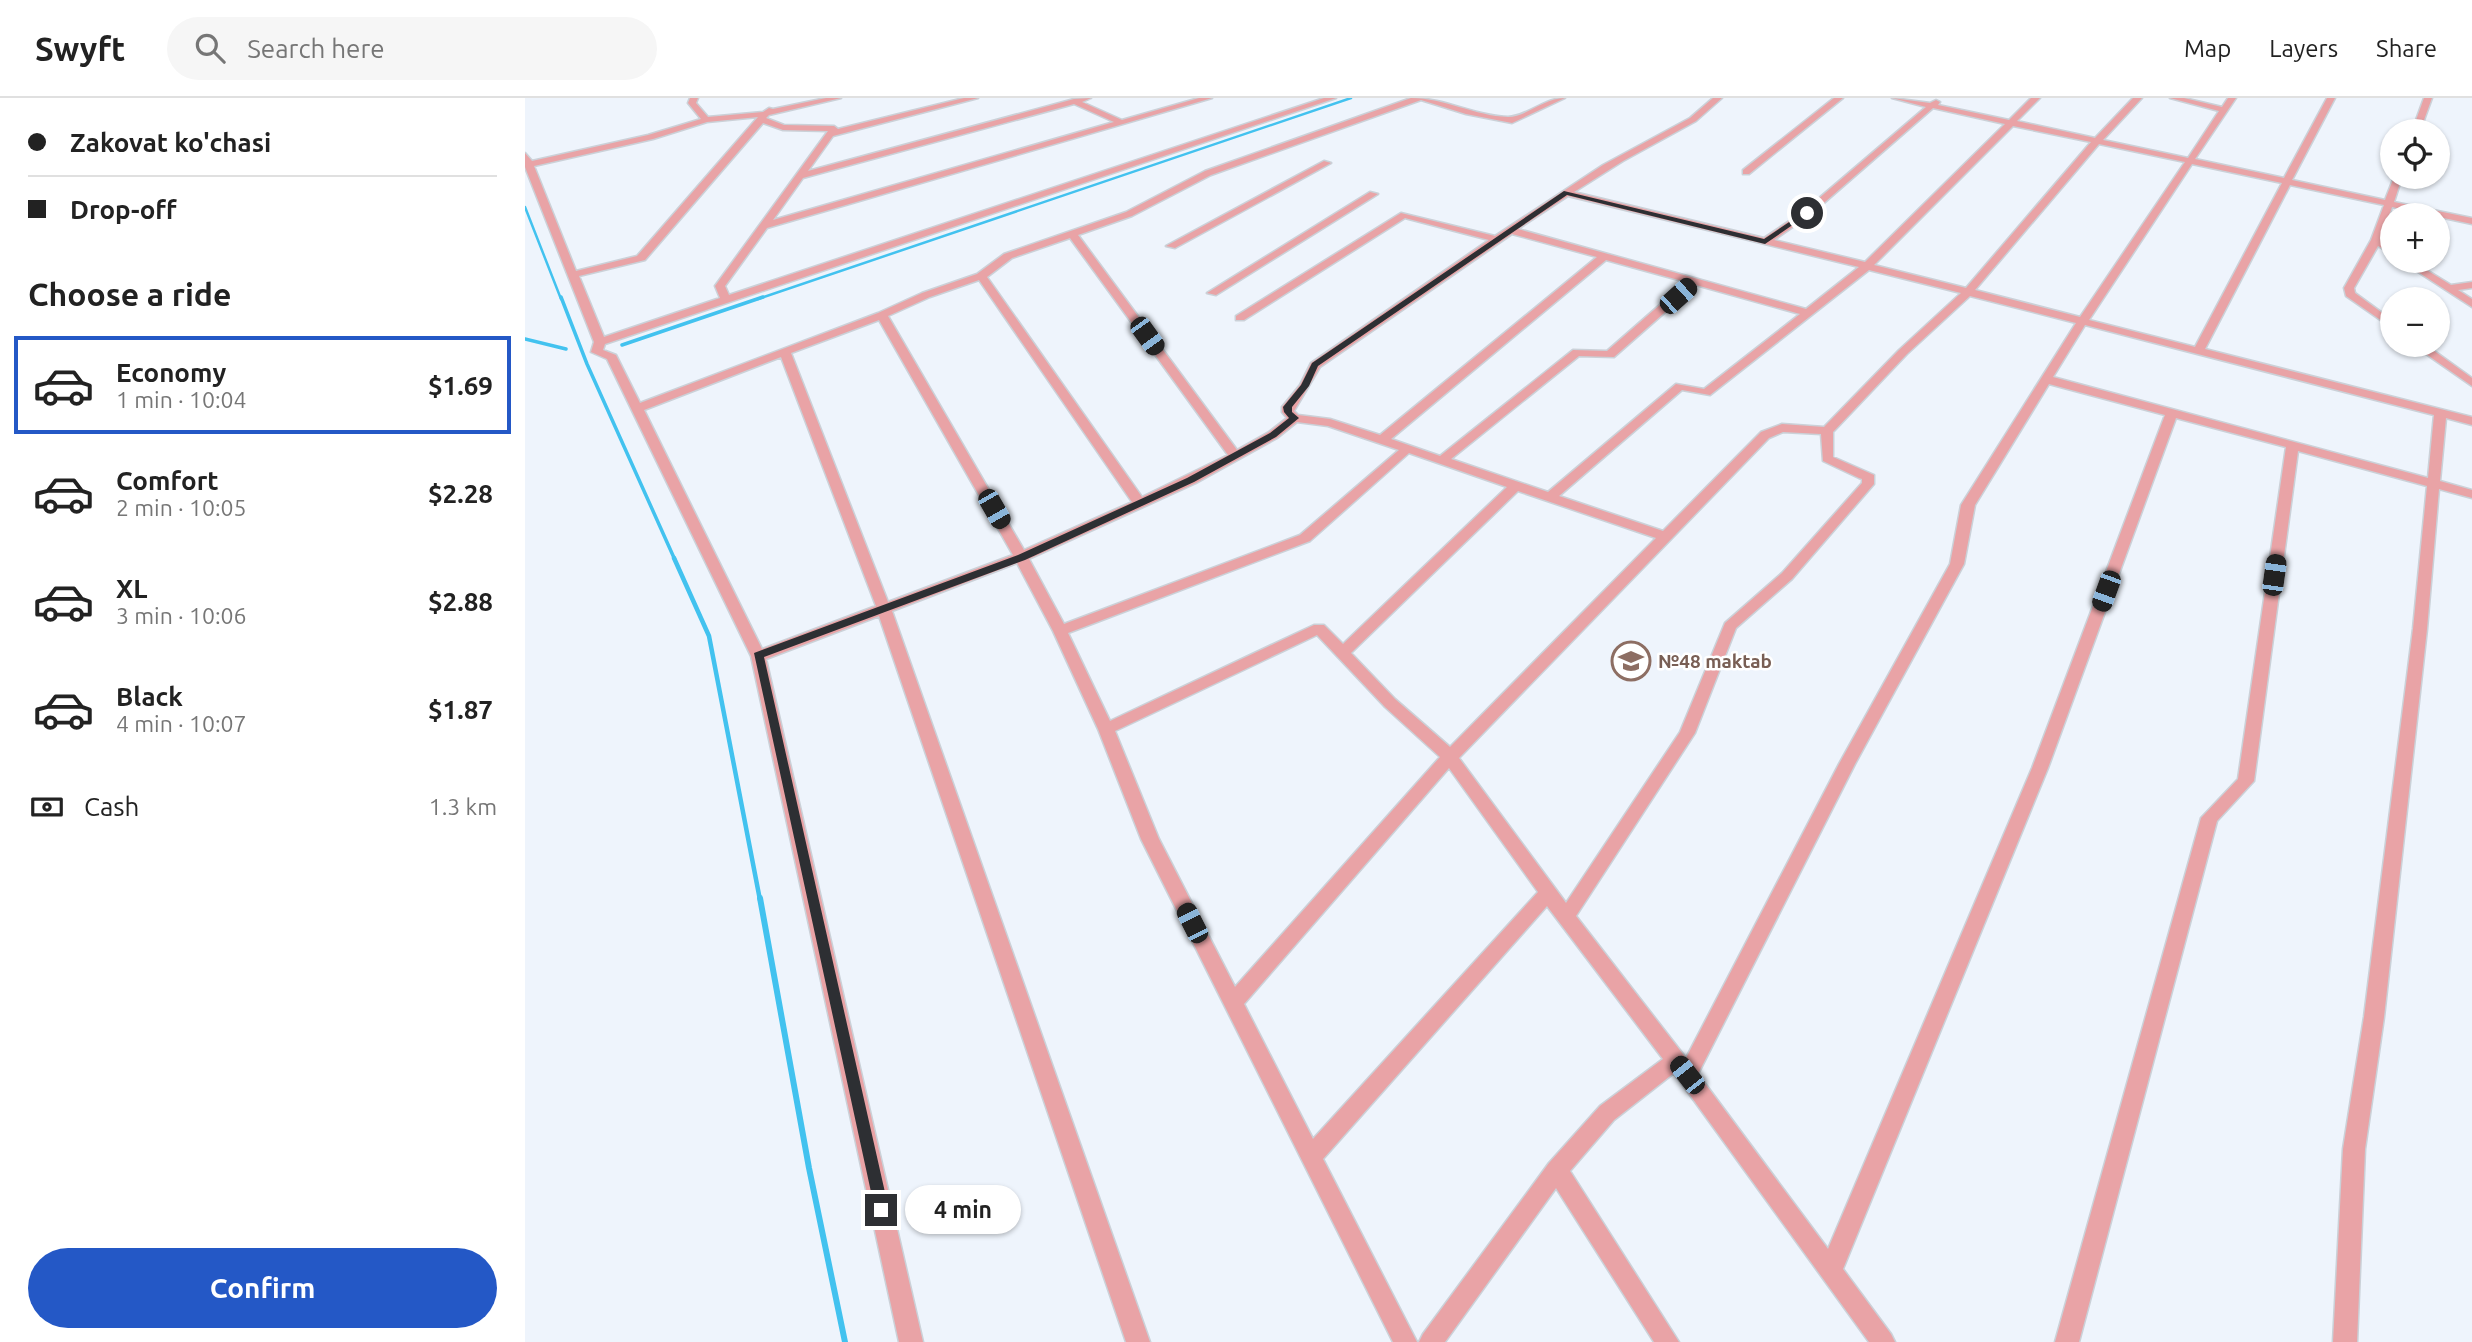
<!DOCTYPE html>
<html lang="en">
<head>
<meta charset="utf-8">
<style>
	body { margin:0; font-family:Ubuntu,sans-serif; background:#f6f6f6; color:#222; height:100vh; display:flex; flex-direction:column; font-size:26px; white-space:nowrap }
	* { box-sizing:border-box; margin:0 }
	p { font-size:23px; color:#767676 }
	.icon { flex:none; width:38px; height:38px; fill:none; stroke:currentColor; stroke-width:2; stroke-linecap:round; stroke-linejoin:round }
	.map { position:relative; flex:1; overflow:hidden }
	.panel { display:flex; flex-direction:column; background:#fff; width:525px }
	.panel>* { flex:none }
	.hud { display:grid; align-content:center; height:154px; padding:0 28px; background:#fff }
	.tools { position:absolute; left:1855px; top:21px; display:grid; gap:14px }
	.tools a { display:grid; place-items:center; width:70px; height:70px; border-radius:50%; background:#fff; box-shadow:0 2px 5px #0004; font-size:35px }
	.end { position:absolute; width:32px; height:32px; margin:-16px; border:9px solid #2d2f33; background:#fff; box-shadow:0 0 0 4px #fff }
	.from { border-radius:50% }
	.bubble { position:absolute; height:49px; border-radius:24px; background:#fff; box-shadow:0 2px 5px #0004; font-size:23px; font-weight:700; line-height:49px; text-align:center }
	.car { position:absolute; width:21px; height:42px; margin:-21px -10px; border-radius:9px; box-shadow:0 0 5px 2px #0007; background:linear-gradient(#222 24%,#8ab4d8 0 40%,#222 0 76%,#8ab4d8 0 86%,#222 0) }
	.hud b { display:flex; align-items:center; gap:24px; height:66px; font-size:26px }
	.hud b+b { border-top:2px solid #e0e0e0 }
	.hud i { width:18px; height:18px; background:#222 }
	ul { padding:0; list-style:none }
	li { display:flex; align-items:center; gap:21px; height:98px; margin:0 14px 10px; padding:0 14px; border:4px solid transparent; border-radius:0px }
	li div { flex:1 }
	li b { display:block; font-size:26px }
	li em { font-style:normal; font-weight:700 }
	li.selected { border-color:#2458c6 }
	li>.icon { width:63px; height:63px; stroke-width:1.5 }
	h2 { padding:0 28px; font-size:32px; line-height:84px }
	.pay { display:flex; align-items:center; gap:18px; height:77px; padding:0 28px; font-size:26px }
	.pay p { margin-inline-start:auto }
	.cta { display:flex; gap:14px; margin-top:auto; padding:14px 28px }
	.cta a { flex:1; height:80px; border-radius:42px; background:#2458c6; color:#fff; font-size:28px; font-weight:700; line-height:80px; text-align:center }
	header { display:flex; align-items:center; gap:42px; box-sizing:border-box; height:98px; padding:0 35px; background:#fff; border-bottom:2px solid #e0e0e0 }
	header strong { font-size:33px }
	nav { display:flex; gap:38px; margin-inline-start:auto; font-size:24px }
	.search { width:490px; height:63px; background:#f6f6f6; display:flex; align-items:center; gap:18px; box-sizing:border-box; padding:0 24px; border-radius:38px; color:#767676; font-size:26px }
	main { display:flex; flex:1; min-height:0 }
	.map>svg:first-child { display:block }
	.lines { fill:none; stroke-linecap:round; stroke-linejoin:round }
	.stream-far3 { stroke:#42c2ef; stroke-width:2.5 }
	.stream-far2 { stroke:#42c2ef; stroke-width:3.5 }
	.stream-far1 { stroke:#42c2ef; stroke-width:4.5 }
	.stream { stroke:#42c2ef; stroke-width:6 }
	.minor-casing { stroke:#cbd1d8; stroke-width:3 }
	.minor { fill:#e9a3a6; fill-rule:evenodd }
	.route { fill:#2d2f33 }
	.labels { text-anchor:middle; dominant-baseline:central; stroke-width:5; stroke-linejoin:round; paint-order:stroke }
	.education-label { font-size:19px; font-weight:bold; fill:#785e54; stroke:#fff; text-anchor:start }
</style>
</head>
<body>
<header>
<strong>Swyft</strong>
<div class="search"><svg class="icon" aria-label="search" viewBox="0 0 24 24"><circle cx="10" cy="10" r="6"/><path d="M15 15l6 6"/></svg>Search here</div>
<nav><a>Map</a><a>Layers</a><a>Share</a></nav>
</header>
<main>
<section class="panel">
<div class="hud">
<b><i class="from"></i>Zakovat ko'chasi</b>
<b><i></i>Drop-off</b>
</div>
<h2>Choose a ride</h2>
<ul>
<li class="selected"><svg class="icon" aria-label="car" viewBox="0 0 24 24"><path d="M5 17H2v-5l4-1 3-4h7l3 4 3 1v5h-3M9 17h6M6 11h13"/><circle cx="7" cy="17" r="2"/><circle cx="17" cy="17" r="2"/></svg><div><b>Economy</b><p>1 min · 10:04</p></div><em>$1.69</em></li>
<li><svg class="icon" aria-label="car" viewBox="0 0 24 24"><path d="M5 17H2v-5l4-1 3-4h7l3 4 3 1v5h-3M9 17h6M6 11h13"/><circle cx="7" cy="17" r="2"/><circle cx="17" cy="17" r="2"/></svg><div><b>Comfort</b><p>2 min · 10:05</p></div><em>$2.28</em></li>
<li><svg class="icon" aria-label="car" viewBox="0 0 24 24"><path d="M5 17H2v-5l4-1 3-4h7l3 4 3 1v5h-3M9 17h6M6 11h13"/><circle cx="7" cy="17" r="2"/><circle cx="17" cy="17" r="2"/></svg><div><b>XL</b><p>3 min · 10:06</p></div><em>$2.88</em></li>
<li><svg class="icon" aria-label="car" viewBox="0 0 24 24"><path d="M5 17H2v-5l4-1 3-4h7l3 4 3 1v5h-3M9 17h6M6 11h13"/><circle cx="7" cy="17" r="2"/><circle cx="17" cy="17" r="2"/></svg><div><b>Black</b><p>4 min · 10:07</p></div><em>$1.87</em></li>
</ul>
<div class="pay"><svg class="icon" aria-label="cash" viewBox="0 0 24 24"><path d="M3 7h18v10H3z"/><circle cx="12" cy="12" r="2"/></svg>Cash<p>1.3 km</p></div>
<div class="cta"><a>Confirm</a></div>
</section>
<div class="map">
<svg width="1947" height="1244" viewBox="0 0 1947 1244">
	<rect width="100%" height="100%" fill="#eef4fc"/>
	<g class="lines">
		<!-- stream-far3 -->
		<path class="stream-far3" d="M0 109 36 201
			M233 201 826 0"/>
		<!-- stream-far2 -->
		<path class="stream-far2" d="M36 199 62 266 150 462
			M0 241 41 251
			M97 247 238 199"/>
		<!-- stream-far1 -->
		<path class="stream-far1" d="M149 460 184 538 235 802"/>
		<!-- stream -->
		<path class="stream" d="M235 800 284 1070 320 1244"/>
		<defs>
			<path id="minor" d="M165 0H173L171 5 183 19 238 14 244 10 248 11 301 0H316L244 17 241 20 259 27 309 28 313 31 439 0H453L308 38 283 73 549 1 566 0 557 4 597 22 674 0H687L242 130 200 188 204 197 799 0H811L80 246 78 252 91 257 115 305 353 215 397 195 452 176 479 156 601 114 680 73 886 0C920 0 950 18 983 19 1001 19 1019 0 1040 0L987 25 941 16 896 2 686 77 607 118 553 137 712 352 744 334 762 320 757 314V309L775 287 786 265 964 142 880 120 719 222H711V218L876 115 970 138 1078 67 1165 20 1188 0H1197L1171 23 1098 63 1049 94 1239 140 1279 113 1401 9 1367 0 1405 5 1411 2 1415 4 1413 7 1484 22 1506 0H1515L1492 23 1570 40 1608 0H1617L1578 42 1663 60 1694 13 1645 0H1659L1697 9 1703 0H1711L1670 61 1759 80 1802 0H1810L1767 82 1860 102 1869 79H1877L1869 104 1947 120V126L1867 109 1856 141 1867 149V156L1853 148 1829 190 1830 195 1867 222V230L1821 198 1819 190 1846 142 1859 107 1765 87 1680 251 1947 319V327L1921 320 1915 383 1947 392V400L1914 391 1902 531 1859 919 1840 1051 1832 1244H1808L1818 1051 1839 919 1888 531 1902 388 1773 353 1729 683 1692 723 1554 1244H1530L1676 720 1713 681 1761 349 1651 320 1523 670 1318 1171 1366 1236 1370 1244H1344L1149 975 1089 1022 1045 1073 1154 1244H1129L1031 1090 920 1244H894L898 1236 1024 1065 1075 1008 1138 961 1022 808 798 1061 892 1244H868L616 741 573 631 528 533 492 465 367 513 625 1244H601L354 518 241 561 398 1244H374L226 558 82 261 66 254 69 244 0 69V55L7 63 123 37 176 21 163 5ZM549 6 589 24 248 122 278 80ZM1408 10 1480 26 1340 164 1249 142 1285 117ZM233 19 112 158 51 173 9 68 128 41 182 24ZM238 25 258 32 303 33 190 188 195 200 79 239 54 178 120 162ZM1488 28 1566 44 1441 190 1349 167ZM1574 46 1660 64 1555 219 1450 192ZM1667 66 1757 85 1670 249 1564 222ZM1043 98 1334 169 1281 211 993 131ZM987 136 1072 159 855 337 805 321 773 317 769 313 795 269ZM545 140 703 357 617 399 462 179 487 160ZM1081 162 1161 184 1082 253 1048 252 915 358 866 341ZM1344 172 1436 195 1374 252 1299 329 1257 326 1236 334 1138 433 1034 398 1157 292 1185 297ZM454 182 607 404 499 452 363 218 405 199ZM1171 187 1275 216 1179 291 1151 286 1023 394 926 361 1054 258 1089 259ZM1445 198 1551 225 1436 407 1425 466 1314 666 1161 960 1051 818 1170 635 1211 530 1267 481 1349 386V377L1308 359V334L1382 256ZM354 222 488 457 363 504 266 255ZM1560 227 1909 317 1903 380 1528 279ZM256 259 351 508 237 551 119 312ZM1524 286 1640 317 1507 670 1303 1151 1173 976 1330 666 1439 466 1450 407ZM772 324 803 328 874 352 775 437 539 526 504 461 671 385 752 340ZM1258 334 1296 336 1298 363 1334 380 1337 381V385L1257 475 1200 525 1155 634 1041 805 934 660 1244 340ZM884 355 982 389 818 546 799 527H789L585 623 543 535 785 443ZM993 393 1131 440 925 649 870 601 826 555ZM792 537 860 609 915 659 710 889 634 741 590 633ZM924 670 1013 794 788 1041 719 906Z
				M1309 0H1318L1224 76H1218V72Z
				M1899 0H1907L1895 33H1887Z
				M799 63 806 65 650 150 641 148Z
				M845 94 853 96 691 197 682 195Z
				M1876 163H1887L1926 187 1947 184V190L1933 192 1947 201V209Z
				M1888 247H1901L1947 280V288Z"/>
		</defs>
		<!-- minor casing -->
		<use href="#minor" class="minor-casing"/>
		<!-- minor -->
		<use href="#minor" class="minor"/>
	</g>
	<!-- route -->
	<path class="route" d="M1039 93 1239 141 1279 114 1285 115 1240 146 1042 97 793 268 784 288 767 309V314L774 320 751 339 669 384 500 462 239 559 364 1112 362 1117 356 1120 351 1117 229 555 493 457 662 380 745 335 764 320 759 314 758 309 776 287 787 265Z"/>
	<!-- icons -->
	<defs>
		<symbol id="school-ring" viewBox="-11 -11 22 22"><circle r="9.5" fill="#fff" stroke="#8d6e63" stroke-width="1.5"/><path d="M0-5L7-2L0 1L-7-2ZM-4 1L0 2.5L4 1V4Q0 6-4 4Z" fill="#8d6e63"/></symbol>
	</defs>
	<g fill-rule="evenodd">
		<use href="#school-ring" x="1084" y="541" width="44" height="44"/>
	</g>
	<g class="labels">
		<!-- education labels -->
		<g class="education-label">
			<text x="1133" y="563">№48 maktab</text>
		</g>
	</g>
</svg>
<div class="tools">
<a><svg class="icon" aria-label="locate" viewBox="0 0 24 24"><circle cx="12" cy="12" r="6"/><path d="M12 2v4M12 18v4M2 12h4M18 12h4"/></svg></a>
<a>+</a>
<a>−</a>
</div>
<i class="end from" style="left:1282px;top:115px"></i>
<i class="end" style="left:356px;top:1112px"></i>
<div class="bubble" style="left:380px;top:1087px;width:116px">4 min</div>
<i class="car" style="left:1153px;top:198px;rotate:48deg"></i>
<i class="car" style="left:622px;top:238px;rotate:144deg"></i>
<i class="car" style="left:469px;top:411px;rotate:150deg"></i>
<i class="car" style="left:1749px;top:477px;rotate:8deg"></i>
<i class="car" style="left:1581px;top:493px;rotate:200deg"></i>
<i class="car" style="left:667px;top:825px;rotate:333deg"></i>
<i class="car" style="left:1162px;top:977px;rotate:322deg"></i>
</div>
</main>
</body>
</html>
